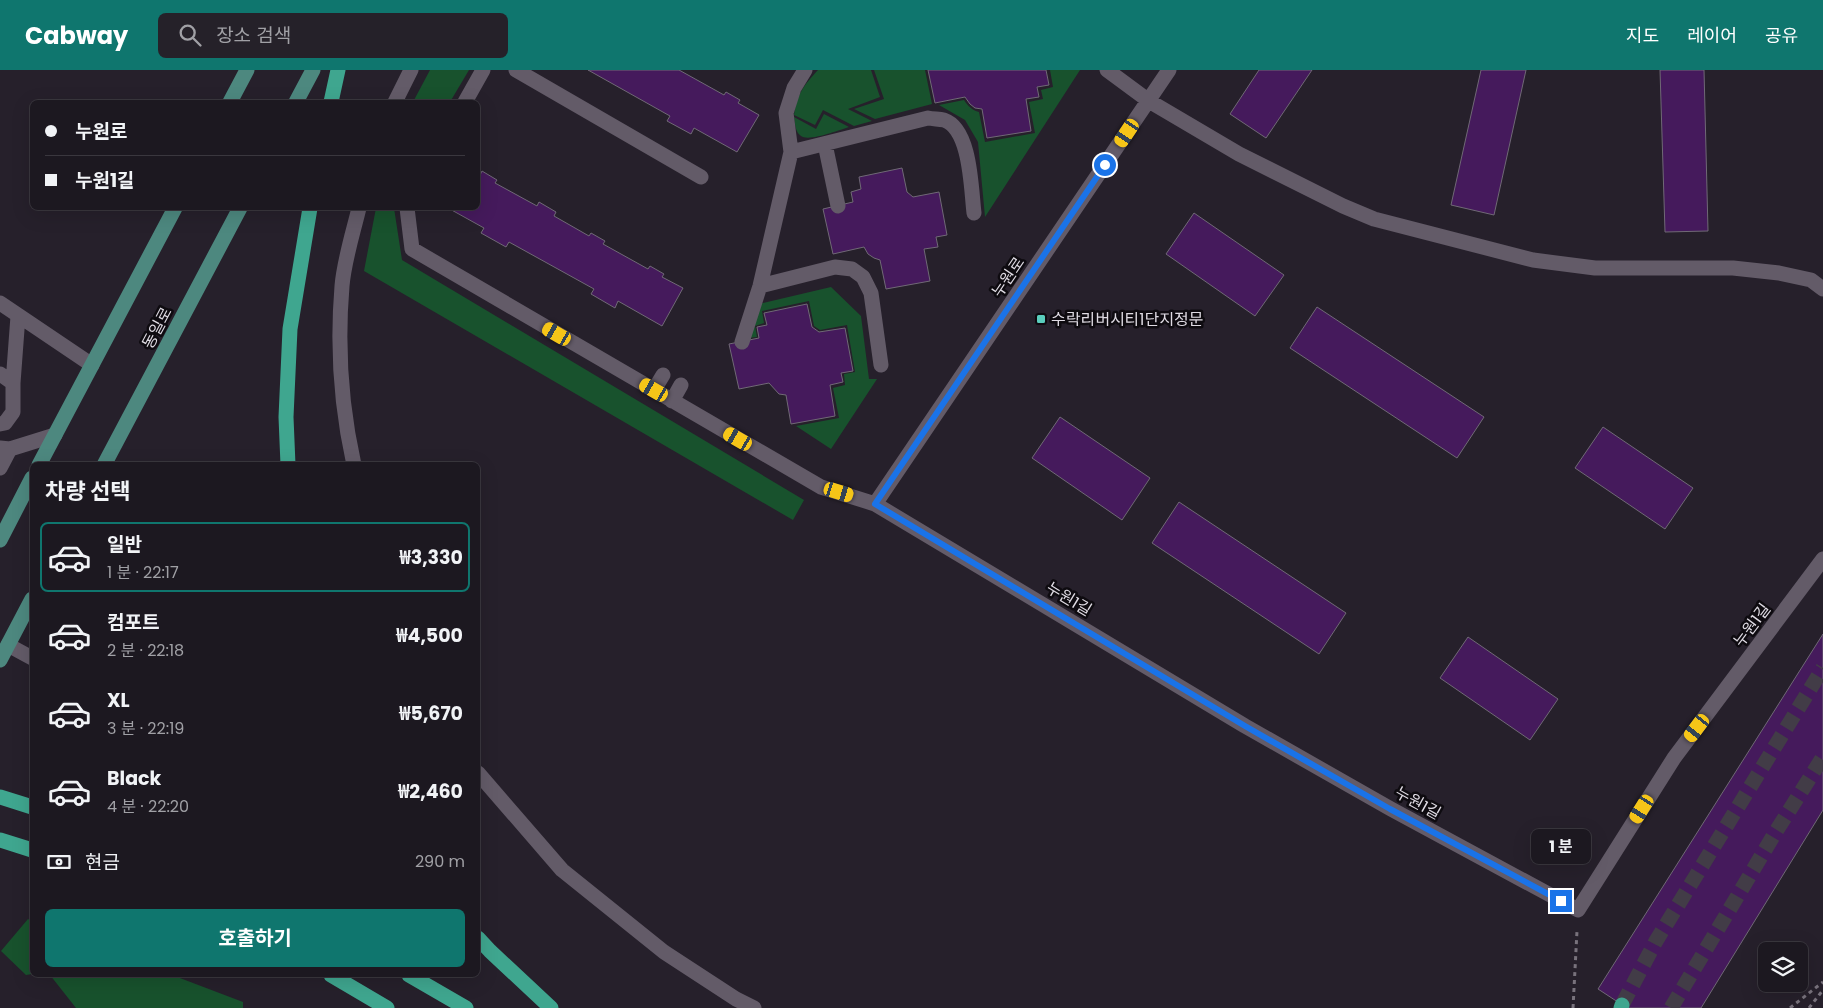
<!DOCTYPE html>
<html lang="ko">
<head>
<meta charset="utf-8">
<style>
	body { margin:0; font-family:Poppins,"Noto Sans KR",sans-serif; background:#252129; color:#f1f3f6; height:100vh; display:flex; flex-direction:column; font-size:19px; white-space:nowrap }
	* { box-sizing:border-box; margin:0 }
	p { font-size:16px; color:#a0a0a5 }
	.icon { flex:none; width:28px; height:28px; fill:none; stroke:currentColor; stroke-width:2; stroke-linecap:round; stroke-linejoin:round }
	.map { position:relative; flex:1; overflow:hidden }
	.panel { position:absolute; left:30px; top:392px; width:450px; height:515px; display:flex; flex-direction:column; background:#1c1820; border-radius:8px; box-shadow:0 5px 20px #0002,0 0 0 1px #3a373e }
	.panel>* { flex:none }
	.hud { position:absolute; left:30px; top:30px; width:450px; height:110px; border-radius:8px; box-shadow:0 5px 20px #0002,0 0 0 1px #3a373e; display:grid; align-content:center; height:110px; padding:0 15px; background:#1c1820 }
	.buttons { position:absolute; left:1758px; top:872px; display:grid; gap:10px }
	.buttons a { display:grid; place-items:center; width:50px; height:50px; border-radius:8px; background:#1c1820; box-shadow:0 5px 20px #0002,0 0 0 1px #3a373e; font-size:25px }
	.end { position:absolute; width:22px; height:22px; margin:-11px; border:6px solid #1a73e8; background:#fff; box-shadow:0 0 0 2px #fff }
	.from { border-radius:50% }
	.bubble { position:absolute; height:35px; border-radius:8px; background:#1c1820; box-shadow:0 5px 20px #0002,0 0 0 1px #3a373e; font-size:16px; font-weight:700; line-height:35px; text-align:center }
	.car { position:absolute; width:15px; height:30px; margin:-15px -8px; border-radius:6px; box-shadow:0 0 4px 1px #0007; background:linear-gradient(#f5c518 24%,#345 0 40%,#f5c518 0 76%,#345 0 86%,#f5c518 0) }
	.hud b { display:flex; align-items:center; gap:18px; height:48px; font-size:19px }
	.hud b+b { border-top:1px solid #3a373e }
	.hud i { width:12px; height:12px; background:#f1f3f6 }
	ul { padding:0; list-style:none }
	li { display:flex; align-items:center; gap:15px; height:70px; margin:0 10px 8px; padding:0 5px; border:2px solid transparent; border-radius:8px }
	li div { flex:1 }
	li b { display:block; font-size:19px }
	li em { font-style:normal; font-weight:700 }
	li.on { border-color:#0f766e }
	li>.icon { width:45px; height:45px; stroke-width:1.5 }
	h2 { padding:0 15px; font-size:22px; line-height:60px }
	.pay { display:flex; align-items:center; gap:12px; height:55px; padding:0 15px; font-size:19px }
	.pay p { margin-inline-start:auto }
	.button { display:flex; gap:10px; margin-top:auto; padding:10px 15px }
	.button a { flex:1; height:58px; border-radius:8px; background:#0f766e; color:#fff; font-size:20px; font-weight:700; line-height:58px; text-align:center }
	header { display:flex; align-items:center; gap:30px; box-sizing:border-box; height:70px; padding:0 25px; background:#0f766e; color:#fff }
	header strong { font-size:24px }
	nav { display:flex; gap:28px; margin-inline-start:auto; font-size:18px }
	.search { width:350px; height:45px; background:#252129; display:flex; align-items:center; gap:12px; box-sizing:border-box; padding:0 18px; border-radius:8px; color:#a0a0a5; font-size:19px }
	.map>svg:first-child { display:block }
	.green { fill:#18522d }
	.building { fill:#451a5c; stroke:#706976 }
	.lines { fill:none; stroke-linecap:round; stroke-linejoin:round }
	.highway-tunnel { stroke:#423c47; stroke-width:15; stroke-dasharray:15 8; stroke-linecap:butt }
	.path { stroke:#78727c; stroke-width:3; stroke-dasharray:4 4; stroke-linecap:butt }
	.minor { stroke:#635b68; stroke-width:15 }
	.major { stroke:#4d887f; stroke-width:15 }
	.highway { stroke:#3fa68f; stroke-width:15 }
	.route { stroke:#1a73e8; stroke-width:6 }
	.poi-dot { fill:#5acebd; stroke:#0e0b10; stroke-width:2 }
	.labels { text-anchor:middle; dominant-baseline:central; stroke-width:5; stroke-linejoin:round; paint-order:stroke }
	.street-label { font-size:16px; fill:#dfdbe3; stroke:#0e0b10 }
	.poi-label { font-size:16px; fill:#dfdbe3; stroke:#0e0b10; text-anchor:start }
</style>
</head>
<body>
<header>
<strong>Cabway</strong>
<div class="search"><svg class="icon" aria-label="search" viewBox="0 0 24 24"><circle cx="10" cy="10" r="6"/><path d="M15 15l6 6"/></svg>장소 검색</div>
<nav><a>지도</a><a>레이어</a><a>공유</a></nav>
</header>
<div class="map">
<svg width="1823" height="938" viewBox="0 0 1823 938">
	<rect width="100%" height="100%" fill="#26202b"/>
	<!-- green -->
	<path class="green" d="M430 0H469L450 32H413Z
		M818 0H871L880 27 848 39 872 51 854 56 823 40 815 55 794 45C797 24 804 15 818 0Z
		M874 0H925L932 34 875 49 854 39 884 29Z
		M1050 0H1080L985 147 978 72 965 50 939 35 964 30C968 36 972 40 979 42L985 72 1035 63 1029 32 1043 29 1041 20 1053 17Z
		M824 44 849 57C839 60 809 72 801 66 795 62 795 53 794 47L816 59Z
		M376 138H394L402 190 804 430 793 450 364 201Z
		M831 217 861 246 869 309H877L831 379 796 356 839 348 833 318 845 315 844 304 855 302 847 255 820 260 814 256 809 231 762 241 764 253 755 256 757 267 748 268 759 234Z
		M28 849 32 851V904L26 905 1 881Z
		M50 905H172L243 932V938H76Z"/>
	<!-- building -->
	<path class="building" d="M588 0H679L724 25 726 22 740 30 738 33 759 45 737 82 694 58 691 64 667 51 670 46Z
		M928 0H1046L1049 15 1037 17 1039 27 1026 29 1031 61 987 68 982 39 975 38 970 34 965 27 935 33Z
		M1259 0H1312L1266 68 1230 44Z
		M1481 0H1526L1494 145 1451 135Z
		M1660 0H1704L1708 161 1665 162Z
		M902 98 907 122 913 127 939 122 947 165 936 167 938 177 924 179 930 211 886 219 880 190 874 188 868 184 864 177 833 184 823 139 853 132 851 122 861 119 859 107Z
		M482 101 497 110 495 113 537 136 539 132 556 142 554 146 589 166 591 163 605 171 603 174 648 199 650 196 664 204 662 207 683 218 662 256 618 231 615 238 591 224 594 219 509 172 506 177 481 163 484 158 448 138H478V104L480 105Z
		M1194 143 1284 205 1255 246 1166 184Z
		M807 234 812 257 819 262 845 258 853 301 841 303 843 312 830 315 835 346 791 354 786 325 779 324 769 313 739 319 729 274 759 268 757 257 767 255 764 243Z
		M1317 237 1484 347 1457 388 1290 278Z
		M1060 347 1150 408 1122 450 1032 388Z
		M1603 357 1693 418 1665 459 1575 398Z
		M1179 432 1346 543 1319 584 1152 473Z
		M1823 564V740L1701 938H1627L1598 919Z
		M1468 567 1558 629 1530 670 1440 608Z"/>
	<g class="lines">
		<!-- highway-tunnel -->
		<path class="highway-tunnel" d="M1622 935 1656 871 1823 598
			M1671 938 1775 763 1823 687"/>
		<!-- path -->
		<path class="path" d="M1573 938 1577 861
			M1790 938 1823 912
			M1809 938 1823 920"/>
		<!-- minor -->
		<path class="minor" d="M516 0 701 107
			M1107 0 1149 31 1239 84 1343 136 1374 149 1533 190 1595 198H1733L1779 203 1811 210 1823 219
			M395 32 411 0
			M465 32 483 0
			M825 74 838 136
			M791 82 928 48C933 49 939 49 944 50 971 59 971 119 974 143
			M407 138 412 179 821 417 875 434 1245 656 1391 739 1578 840 1674 688 1823 489
			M760 216 835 197 852 199 863 207 871 223 881 295
			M0 233 92 295
			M742 272 760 216 791 82 786 43 794 18 805 0
			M0 304 13 313 18 246
			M654 320 663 305
			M672 331 681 315
			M0 354 5 353 13 342V313
			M0 378 10 379 55 365
			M354 395C341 337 337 276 342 216 344 191 353 163 359 138
			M0 398 10 379
			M875 434 1169 0
			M8 575 32 588
			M478 703 562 800 664 882 736 929 754 938"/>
		<!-- major -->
		<path class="major" d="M230 32 247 0
			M296 32 313 0
			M39 395 175 138
			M104 395 240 138
			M0 470 32 408
			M0 590 32 529"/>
		<!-- highway -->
		<path class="highway" d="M331 32 338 0
			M288 395 286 347 290 259 310 138
			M0 727 32 737
			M0 770 32 780
			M478 868 490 881 551 938
			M331 905 387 938
			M409 905 466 938
			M1621 938 1622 935"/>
	</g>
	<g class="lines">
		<!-- route -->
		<path class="route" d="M1105 95 875 434 1245 656 1390 739 1561 831"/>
	</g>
	<!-- markers -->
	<rect class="poi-dot" x="1036" y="244" width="10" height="10" rx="2.5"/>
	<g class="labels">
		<!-- street labels -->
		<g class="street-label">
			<text transform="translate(1008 207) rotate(-56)">누원로</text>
			<text transform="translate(157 258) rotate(-62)">동일로</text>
			<text transform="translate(1069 529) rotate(31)">누원1길</text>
			<text transform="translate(1752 555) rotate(-53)">누원1길</text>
			<text transform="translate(1418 733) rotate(29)">누원1길</text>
		</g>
		<!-- poi labels -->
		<g class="poi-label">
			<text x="1051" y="249">수락리버시티1단지정문</text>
		</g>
	</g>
</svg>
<div class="buttons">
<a><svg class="icon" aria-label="layers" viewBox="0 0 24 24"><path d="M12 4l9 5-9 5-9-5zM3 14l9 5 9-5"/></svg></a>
</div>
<i class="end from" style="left:1105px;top:95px"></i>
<i class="end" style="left:1561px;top:831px"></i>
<div class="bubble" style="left:1531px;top:759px;width:60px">1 분</div>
<i class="car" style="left:1127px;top:63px;rotate:214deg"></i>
<i class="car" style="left:557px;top:264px;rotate:300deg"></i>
<i class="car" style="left:654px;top:320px;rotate:300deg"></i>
<i class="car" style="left:738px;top:369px;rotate:300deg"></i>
<i class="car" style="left:839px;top:422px;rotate:107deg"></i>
<i class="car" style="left:1697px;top:658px;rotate:217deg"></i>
<i class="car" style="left:1642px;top:739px;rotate:212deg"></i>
<div class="hud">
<b><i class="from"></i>누원로</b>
<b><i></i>누원1길</b>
</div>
<section class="panel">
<h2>차량 선택</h2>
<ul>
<li class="on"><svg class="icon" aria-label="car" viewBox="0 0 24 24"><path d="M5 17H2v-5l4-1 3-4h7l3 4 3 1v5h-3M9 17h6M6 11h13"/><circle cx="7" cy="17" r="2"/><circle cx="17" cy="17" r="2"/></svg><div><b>일반</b><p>1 분 · 22:17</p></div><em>₩3,330</em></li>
<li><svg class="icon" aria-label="car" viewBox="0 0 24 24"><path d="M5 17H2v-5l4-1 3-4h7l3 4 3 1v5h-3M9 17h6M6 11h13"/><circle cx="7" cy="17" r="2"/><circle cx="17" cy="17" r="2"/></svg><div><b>컴포트</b><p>2 분 · 22:18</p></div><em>₩4,500</em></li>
<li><svg class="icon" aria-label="car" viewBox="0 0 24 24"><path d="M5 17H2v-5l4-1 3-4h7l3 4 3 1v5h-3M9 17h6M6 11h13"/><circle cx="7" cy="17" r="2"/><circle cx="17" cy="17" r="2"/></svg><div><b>XL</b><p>3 분 · 22:19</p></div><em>₩5,670</em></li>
<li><svg class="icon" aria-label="car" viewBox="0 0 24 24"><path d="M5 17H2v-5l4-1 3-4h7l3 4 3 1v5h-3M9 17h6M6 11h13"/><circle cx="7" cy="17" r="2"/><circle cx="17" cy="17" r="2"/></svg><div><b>Black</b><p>4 분 · 22:20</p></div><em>₩2,460</em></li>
</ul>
<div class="pay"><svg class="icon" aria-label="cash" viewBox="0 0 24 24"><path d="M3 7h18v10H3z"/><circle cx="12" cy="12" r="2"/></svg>현금<p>290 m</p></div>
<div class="button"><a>호출하기</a></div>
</section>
</div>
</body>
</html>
